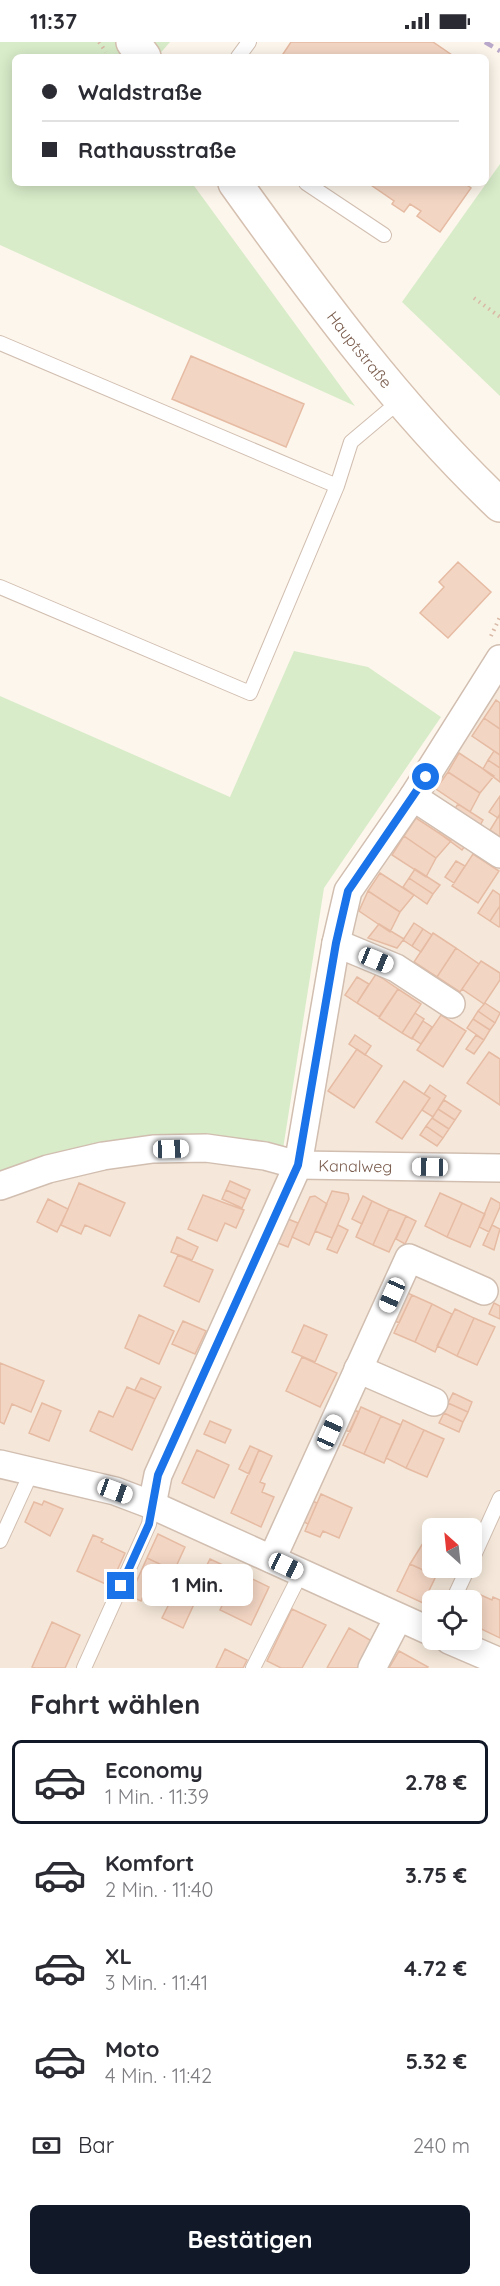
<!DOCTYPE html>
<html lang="de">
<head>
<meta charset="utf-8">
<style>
	body { margin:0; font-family:Quicksand,sans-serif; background:#f2f2f3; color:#2b2b33; height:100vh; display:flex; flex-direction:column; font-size:22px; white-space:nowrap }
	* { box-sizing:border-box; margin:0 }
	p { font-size:20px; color:#7c7c81 }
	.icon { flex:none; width:33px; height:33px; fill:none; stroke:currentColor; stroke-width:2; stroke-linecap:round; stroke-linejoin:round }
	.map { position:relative; height:1626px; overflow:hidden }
	.drawer { display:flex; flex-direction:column; background:#fff; flex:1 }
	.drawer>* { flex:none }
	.top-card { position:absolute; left:12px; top:12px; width:477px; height:132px; border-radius:9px; box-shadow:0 3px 15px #0003; display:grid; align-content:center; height:132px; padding:0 30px; background:#fff }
	.needle { width:39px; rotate:333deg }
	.controls { position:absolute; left:422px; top:1476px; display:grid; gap:12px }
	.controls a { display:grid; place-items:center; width:60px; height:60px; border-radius:9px; background:#fff; box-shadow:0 3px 15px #0003; font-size:30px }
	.end { position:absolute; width:27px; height:27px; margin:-14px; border:8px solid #1a73e8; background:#fff; box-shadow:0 0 0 3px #fff }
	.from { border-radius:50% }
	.bubble { position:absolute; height:42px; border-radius:9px; background:#fff; box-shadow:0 3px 15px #0003; font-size:20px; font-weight:800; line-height:42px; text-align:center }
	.car { position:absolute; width:18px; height:36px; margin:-18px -9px; border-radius:8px; box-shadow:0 0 4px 2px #0007; background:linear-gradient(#fff 24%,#345 0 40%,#fff 0 76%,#345 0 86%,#fff 0) }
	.top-card b { display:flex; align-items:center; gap:21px; height:57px; font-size:22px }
	.top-card b+b { border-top:2px solid #e1e1e2 }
	.top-card i { width:15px; height:15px; background:#2b2b33 }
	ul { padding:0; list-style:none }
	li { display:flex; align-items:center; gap:18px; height:84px; margin:0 12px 9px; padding:0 18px; border:3px solid transparent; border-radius:9px }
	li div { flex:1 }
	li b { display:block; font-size:22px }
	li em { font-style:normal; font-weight:800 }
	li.active { border-color:#111827 }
	li>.icon { width:54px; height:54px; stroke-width:1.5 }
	h2 { padding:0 30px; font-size:27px; line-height:72px }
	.pay { display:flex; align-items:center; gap:15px; height:66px; padding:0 30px; font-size:22px }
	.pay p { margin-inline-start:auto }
	.action { display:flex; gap:12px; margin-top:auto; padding:12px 30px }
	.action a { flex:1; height:69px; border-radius:9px; background:#111827; color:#fff; font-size:24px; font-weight:800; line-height:69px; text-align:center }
	.status { display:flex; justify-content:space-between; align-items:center; height:42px; padding:0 30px; background:#fff; direction:ltr }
	.status svg { height:16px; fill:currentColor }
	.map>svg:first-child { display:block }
	.residential { fill:#f5e8da; fill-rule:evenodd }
	.green { fill:#d8ecc9 }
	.building { fill:#f3d5c3; stroke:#e6bba3; stroke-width:1.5 }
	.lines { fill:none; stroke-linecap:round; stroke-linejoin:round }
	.lane-casing { stroke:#d1beb0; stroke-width:16 }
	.street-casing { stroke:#d1beb0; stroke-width:30 }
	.secondary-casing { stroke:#d6c0b0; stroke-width:36 }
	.path { stroke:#d9b8a5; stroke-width:4; stroke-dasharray:1.5 4.5; stroke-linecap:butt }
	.lane { stroke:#fff; stroke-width:14 }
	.street { stroke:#fff; stroke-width:27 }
	.secondary { stroke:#fff; stroke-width:33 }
	.rail { stroke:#b9a8c9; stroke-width:4.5; stroke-dasharray:9 6; stroke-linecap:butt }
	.route { stroke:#1a73e8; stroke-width:8 }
	.labels { text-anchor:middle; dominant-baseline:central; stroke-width:6; stroke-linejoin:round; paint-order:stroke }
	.street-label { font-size:16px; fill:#7a5c4d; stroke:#fffaf3 }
</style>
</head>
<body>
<div class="status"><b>11:37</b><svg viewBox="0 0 49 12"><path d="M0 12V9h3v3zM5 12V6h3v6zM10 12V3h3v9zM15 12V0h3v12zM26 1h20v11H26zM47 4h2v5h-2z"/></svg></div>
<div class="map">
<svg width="500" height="1626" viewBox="0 0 500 1626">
	<rect width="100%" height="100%" fill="#fdf6ec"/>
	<!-- residential -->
	<path class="residential" d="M500 644V1626H0V1152L114 1120 213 1117 267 1126 315 1101 353 871 371 832ZM432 1486H471V1526H432ZM432 1558H471V1598H432Z"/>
	<!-- green -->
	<path class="green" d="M0 0H170L157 15H15V141H192L355 364 0 203Z
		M500 122V354L402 260Z
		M294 609 368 625 441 675 324 846 283 1107 123 1099 62 1110 0 1129V654L230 755Z"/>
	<!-- building -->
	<path class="building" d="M291 0H433L452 13 451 15H281Z
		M368 141H464L471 146 440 190 417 174 421 169 410 162 404 170 392 162 394 159Z
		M191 314 304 362 286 405 172 357Z
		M458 520 491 550 448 596 420 571 444 545 439 540Z
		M496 658 500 661V687L484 676Z
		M484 676 500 687V713L472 694Z
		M494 709 500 713V726L488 718Z
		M459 711 494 734 480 751 448 730Z
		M488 718 500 726V740L483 727Z
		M448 730 480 751 470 770 436 747Z
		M500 754V772L498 776 489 770Z
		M458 762 483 778 479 785 452 771Z
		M500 772V795L490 788Z
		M416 776 451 799 436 816 404 794Z
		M445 782 467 801 462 808 439 791Z
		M404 794 436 816 426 835 392 813Z
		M473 812 499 829 478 861 452 844Z
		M456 819 465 824 454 841 445 835Z
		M415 827 440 843 433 852 409 836Z
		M380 831 414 853 400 870 368 849Z
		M409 836 433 852 427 862 403 845Z
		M493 848 500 853V864L490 879 478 871Z
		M368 849 400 870 390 890 359 869Z
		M500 864V883L499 885 490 879Z
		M414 881 423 887 412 904 403 898Z
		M379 882 404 897 397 906 368 896Z
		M423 887 432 893 421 910 412 904Z
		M433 891 456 906 437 935 414 920Z
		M456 906 479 922 460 950 437 935Z
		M481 919 500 931V938L484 962 462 947Z
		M376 932 398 947 379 975 357 961Z
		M357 935 369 942 357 961 345 953Z
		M398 947 421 962 402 991 379 976Z
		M485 961 500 971 495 981 478 969Z
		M478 969 495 981 490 988 473 977Z
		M415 971 424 977 412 997 402 991Z
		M441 973 466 989 443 1025 417 1008Z
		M473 977 490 988 484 998 467 986Z
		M423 979 432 985 421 1002 412 996Z
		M355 993 371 1004 365 1013 349 1002Z
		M476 993 484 998 474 1012 466 1007Z
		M357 1007 382 1024 354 1066 328 1049Z
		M489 1010 500 1017V1063L467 1041Z
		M404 1039 430 1056 402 1097 376 1080Z
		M430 1043 446 1054 433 1075 422 1068 430 1056 424 1052Z
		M444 1058 461 1069 455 1078 438 1067Z
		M438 1067 455 1078 449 1087 432 1076Z
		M432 1076 449 1087 443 1096 426 1084Z
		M426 1084 443 1096 437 1104 420 1093Z
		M230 1139 250 1148 246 1157 226 1148Z
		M79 1141 125 1161 110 1194 85 1183 81 1192 61 1183Z
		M226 1148 246 1157 242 1166 222 1157Z
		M332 1149 348 1152 349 1157 332 1196 315 1189Z
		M440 1151 462 1161 447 1195 425 1184Z
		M203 1153 244 1168 236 1186 225 1181 217 1199 188 1187Z
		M315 1154 327 1162 309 1203 292 1195 310 1155Z
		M363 1154 372 1159 362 1182 352 1177Z
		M491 1156 500 1161V1165L489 1190 479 1185Z
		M48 1157 68 1167 57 1190 37 1180Z
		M372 1159 389 1167 373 1203 356 1195Z
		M462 1161 485 1172 470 1205 447 1195Z
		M389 1167 406 1174 389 1210 373 1203Z
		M406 1174 416 1179 405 1202 396 1197Z
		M288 1177 298 1181 288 1205 278 1201Z
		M338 1183 348 1188 337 1211 327 1207Z
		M492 1183 500 1187 494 1208 483 1203Z
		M177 1195 198 1205 192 1218 171 1210Z
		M178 1213 213 1228 199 1260 164 1244Z
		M402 1248 412 1253 399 1281 389 1276Z
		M412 1253 432 1262 415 1300 394 1291Z
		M494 1261 500 1264V1277L489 1272Z
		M432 1262 452 1272 435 1310 415 1300Z
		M455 1267 474 1276 457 1314 437 1304Z
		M139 1273 174 1289 159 1322 125 1306Z
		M474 1276 495 1285 477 1323 457 1314Z
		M183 1279 206 1289 195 1312 172 1302Z
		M304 1283 327 1293 315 1320 292 1310Z
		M302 1315 337 1331 320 1365 286 1349Z
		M0 1321 44 1339 31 1370 12 1362 4 1382 0 1380Z
		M141 1336 161 1345 155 1357 135 1348Z
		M127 1345 155 1357 132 1408 90 1389 99 1369 113 1375Z
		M453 1351 472 1360 468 1370 448 1361Z
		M42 1361 61 1369 49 1399 29 1391Z
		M448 1361 468 1370 463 1380 444 1371Z
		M361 1365 381 1374 364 1412 343 1403Z
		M349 1366 359 1370 350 1390 340 1386Z
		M444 1371 463 1380 459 1390 439 1381Z
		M381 1374 401 1383 384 1421 364 1412Z
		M403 1378 424 1388 406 1426 386 1416Z
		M210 1379 231 1388 225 1401 204 1392Z
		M424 1388 444 1397 427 1435 406 1426Z
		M250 1404 259 1408 249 1432 239 1427Z
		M197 1408 229 1423 214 1456 182 1441Z
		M259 1408 272 1414 260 1440 265 1442 262 1450 274 1455 261 1485 231 1471Z
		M321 1452 352 1466 339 1496 323 1489 320 1495 305 1489Z
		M307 1457 317 1461 308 1482 298 1477Z
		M44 1459 63 1467 50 1494 25 1480 34 1460 42 1463Z
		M158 1492 185 1505 174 1529 147 1516Z
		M93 1493 103 1497 101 1500 125 1511 110 1544 77 1529Z
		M428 1493 432 1495V1514L423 1528 410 1522Z
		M147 1516 162 1523 153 1542 157 1544 152 1555 144 1552 141 1559 130 1554Z
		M210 1517 238 1530 225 1556 197 1543Z
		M410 1522 436 1534 423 1561 397 1549Z
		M238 1530 269 1545 251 1583 220 1568Z
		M474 1550 492 1558 493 1555 500 1558V1596L471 1582 470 1558Z
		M174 1552 194 1562 183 1586 162 1576Z
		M292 1567 326 1583 302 1626H281L267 1619Z
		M52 1580 80 1593 65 1626H35L32 1625Z
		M349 1586 377 1602 364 1626H327Z
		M225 1607 247 1618 243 1626H216Z
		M399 1609 428 1625 427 1626H389Z"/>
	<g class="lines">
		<defs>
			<path id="lane" d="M238 15 249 0
				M306 141 384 193
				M0 301 337 444
				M0 545 250 651 337 444 351 400 402 357
				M0 1499 32 1429
				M471 1520 500 1456
				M453 1558 468 1526
				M84 1626 149 1482 152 1463
				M253 1626 301 1531"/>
			<g id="street">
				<path d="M413 755 500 812"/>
				<path d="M336 901 396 926 451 962"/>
				<path id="s1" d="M0 1144 48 1127 103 1114 153 1107 206 1106 265 1114 298 1123 500 1126"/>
				<path d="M358 1327 434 1360"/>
				<path d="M0 1422 115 1449 152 1463 432 1590"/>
				<path d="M152 1463 158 1433 298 1123 336 901 348 849 413 755 500 617"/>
				<path d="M272 1517 409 1216 484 1249"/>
				<path d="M449 1598 500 1620"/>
				<path d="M372 1626 398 1576"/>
			</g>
			<g id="secondary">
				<path d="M133 0 144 15"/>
				<path id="s2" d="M235 141C316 254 399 367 500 463"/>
			</g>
		</defs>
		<!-- lane casing -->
		<use href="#lane" class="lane-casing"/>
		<!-- street casing -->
		<use href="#street" class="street-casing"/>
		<!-- secondary casing -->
		<use href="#secondary" class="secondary-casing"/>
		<!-- path -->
		<path class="path" d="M99 0 106 10
			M474 256 500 275
			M491 594 500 575"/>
		<!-- lane -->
		<use href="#lane" class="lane"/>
		<!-- street -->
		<use href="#street" class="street"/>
		<!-- secondary -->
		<use href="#secondary" class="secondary"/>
		<!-- rail -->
		<path class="rail" d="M485 0 500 9"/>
	</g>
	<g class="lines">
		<!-- route -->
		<path class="route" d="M121 1544 149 1482 158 1433 298 1123 336 901 348 849 426 735"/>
	</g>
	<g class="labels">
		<!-- street labels -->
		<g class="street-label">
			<text stroke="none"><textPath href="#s2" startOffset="208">Hauptstraße</textPath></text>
			<text stroke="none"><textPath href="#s1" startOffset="362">Kanalweg</textPath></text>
		</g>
	</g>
</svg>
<div class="controls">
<a><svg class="needle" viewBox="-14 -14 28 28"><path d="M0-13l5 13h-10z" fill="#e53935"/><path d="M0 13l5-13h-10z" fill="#7c7c81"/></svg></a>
<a><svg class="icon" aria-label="locate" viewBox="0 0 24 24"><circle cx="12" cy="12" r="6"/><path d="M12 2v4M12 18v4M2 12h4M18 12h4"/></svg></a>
</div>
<i class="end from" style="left:426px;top:735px"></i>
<i class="end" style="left:121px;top:1544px"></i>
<div class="bubble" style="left:142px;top:1522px;width:111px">1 Min.</div>
<i class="car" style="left:376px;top:918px;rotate:112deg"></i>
<i class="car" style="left:171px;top:1107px;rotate:88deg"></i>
<i class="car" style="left:430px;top:1125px;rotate:271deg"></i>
<i class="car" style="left:392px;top:1253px;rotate:204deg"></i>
<i class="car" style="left:330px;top:1390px;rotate:24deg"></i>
<i class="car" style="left:115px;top:1449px;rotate:110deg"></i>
<i class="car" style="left:286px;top:1524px;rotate:115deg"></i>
<div class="top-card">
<b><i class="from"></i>Waldstraße</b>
<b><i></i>Rathausstraße</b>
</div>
</div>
<section class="drawer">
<h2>Fahrt wählen</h2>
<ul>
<li class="active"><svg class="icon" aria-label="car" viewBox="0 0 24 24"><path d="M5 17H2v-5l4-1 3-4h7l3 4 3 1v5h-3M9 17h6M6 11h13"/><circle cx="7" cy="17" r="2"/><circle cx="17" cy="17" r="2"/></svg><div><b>Economy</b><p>1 Min. · 11:39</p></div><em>2.78 €</em></li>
<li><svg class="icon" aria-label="car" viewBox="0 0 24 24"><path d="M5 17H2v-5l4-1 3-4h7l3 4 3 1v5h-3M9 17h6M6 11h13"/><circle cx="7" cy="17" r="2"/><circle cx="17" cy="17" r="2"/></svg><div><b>Komfort</b><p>2 Min. · 11:40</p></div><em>3.75 €</em></li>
<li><svg class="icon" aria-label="car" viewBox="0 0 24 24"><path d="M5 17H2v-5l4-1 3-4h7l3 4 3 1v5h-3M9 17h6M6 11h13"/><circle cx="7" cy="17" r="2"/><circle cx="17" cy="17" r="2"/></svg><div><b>XL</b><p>3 Min. · 11:41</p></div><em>4.72 €</em></li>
<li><svg class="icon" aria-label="car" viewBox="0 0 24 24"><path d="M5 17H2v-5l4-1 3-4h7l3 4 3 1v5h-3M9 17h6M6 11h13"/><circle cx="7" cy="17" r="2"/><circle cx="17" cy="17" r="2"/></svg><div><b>Moto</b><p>4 Min. · 11:42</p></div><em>5.32 €</em></li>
</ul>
<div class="pay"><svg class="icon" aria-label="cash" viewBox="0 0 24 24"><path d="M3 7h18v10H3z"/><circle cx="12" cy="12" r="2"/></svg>Bar<p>240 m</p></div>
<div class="action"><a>Bestätigen</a></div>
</section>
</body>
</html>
